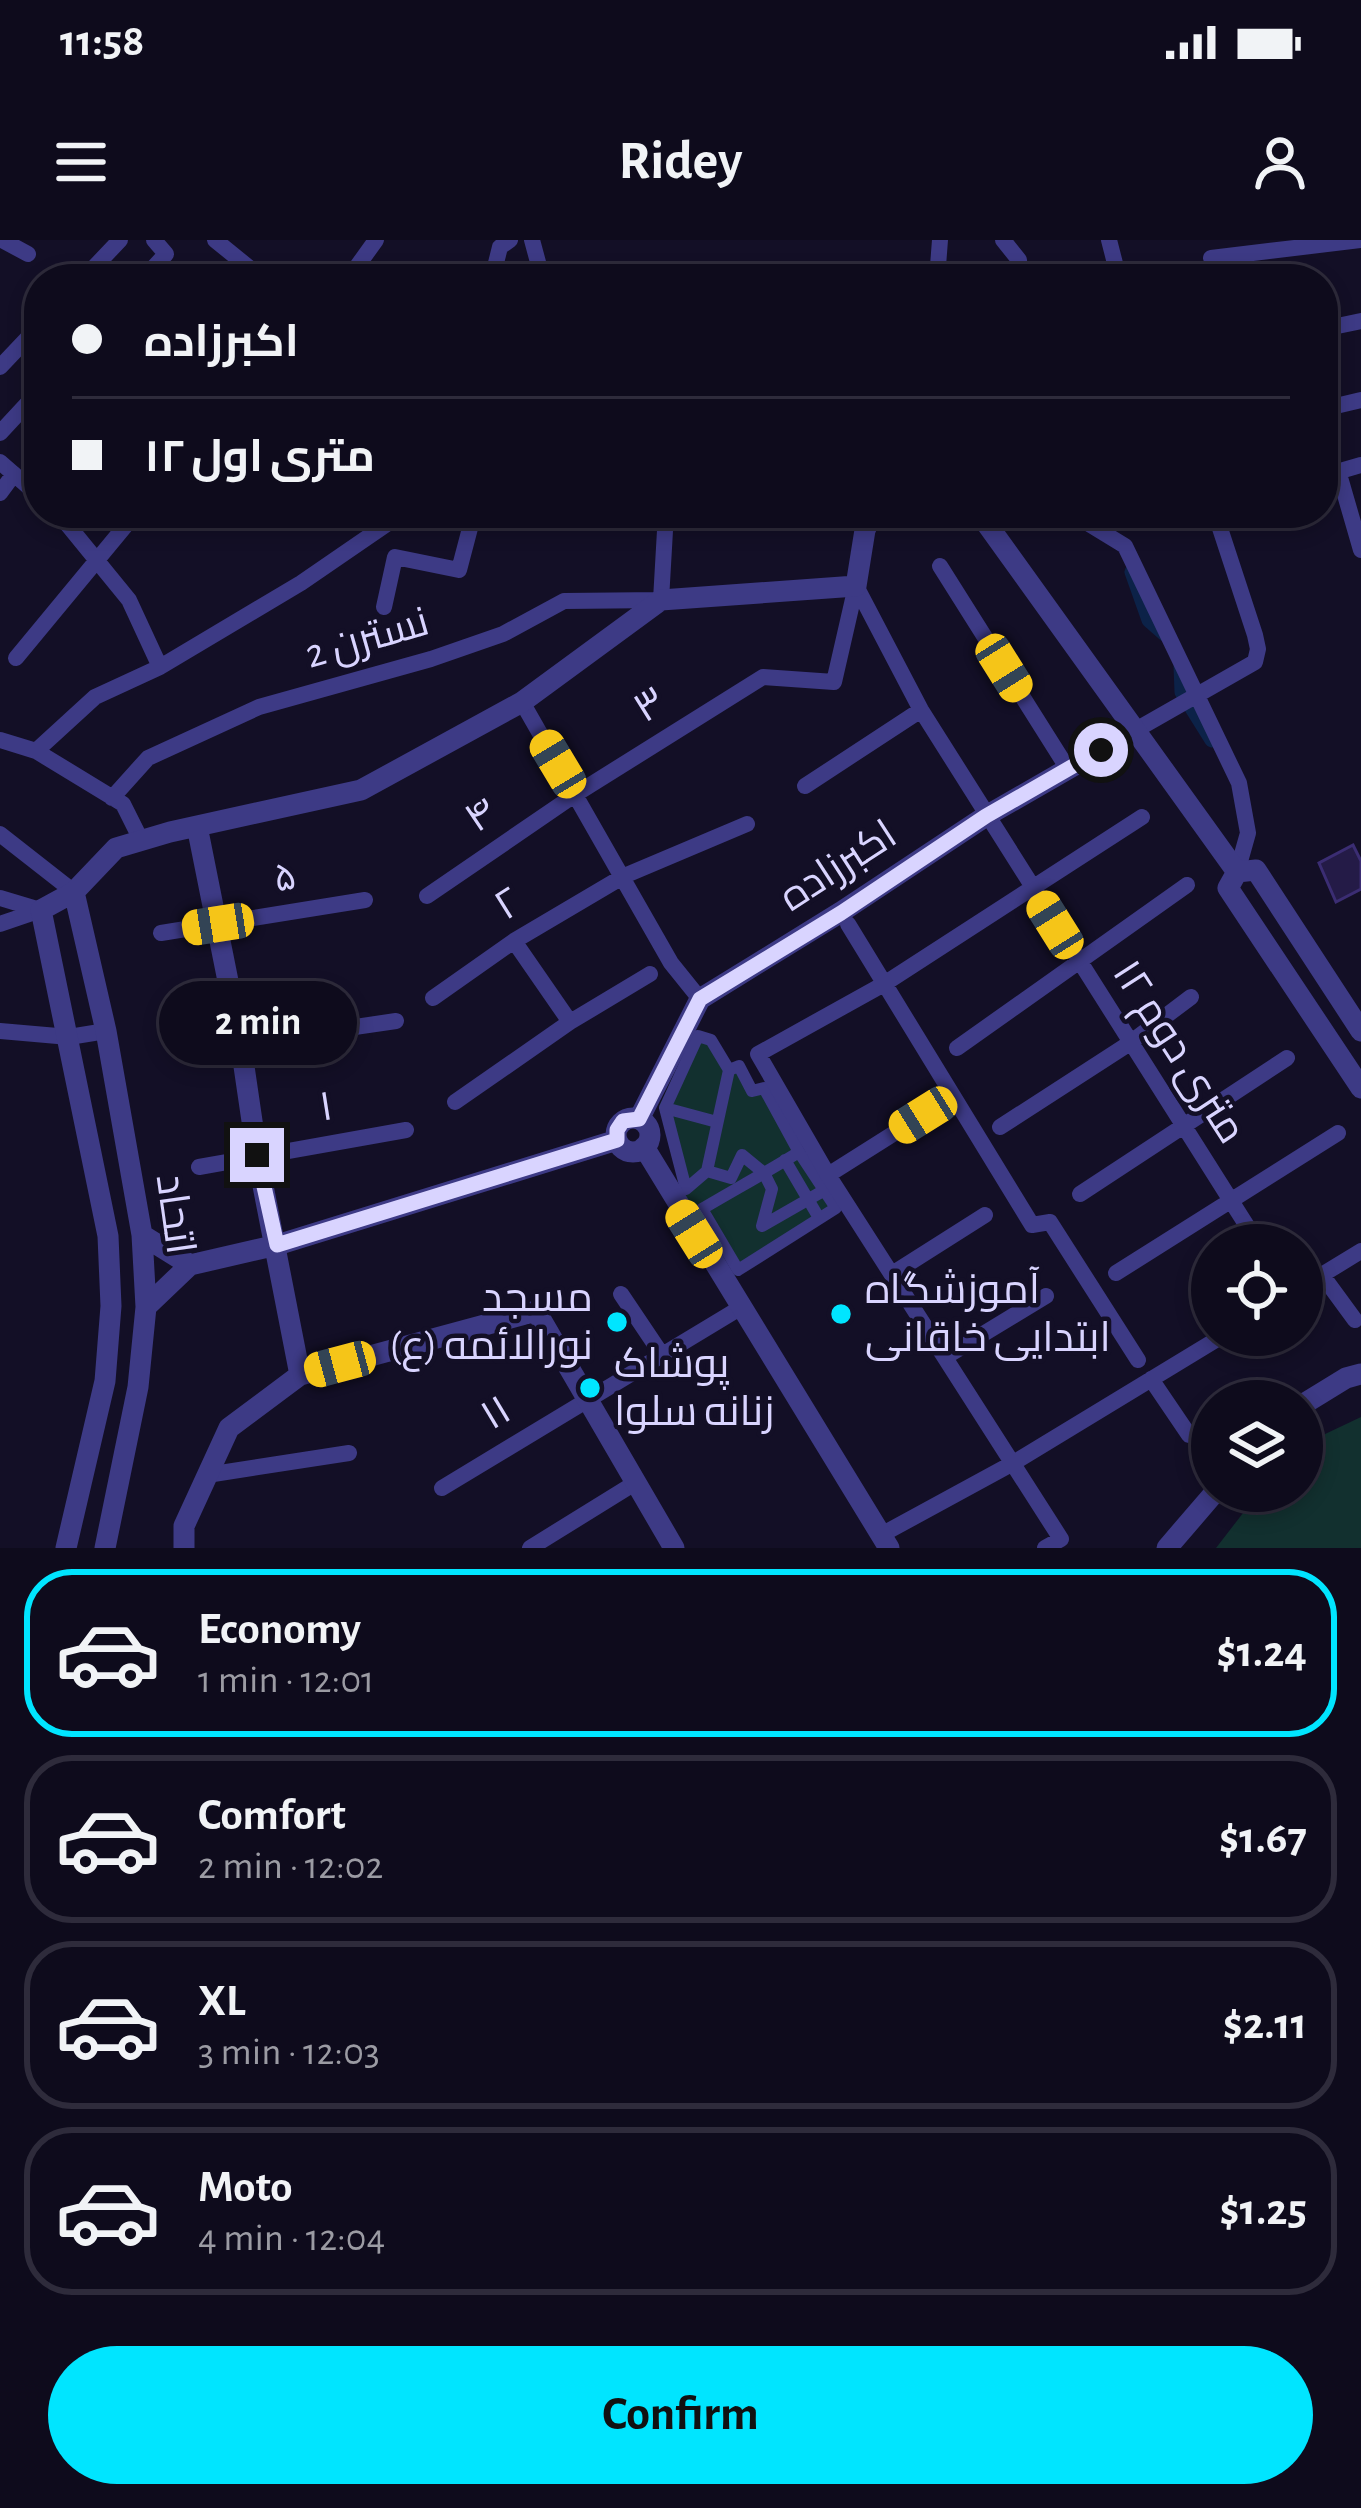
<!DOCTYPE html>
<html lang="en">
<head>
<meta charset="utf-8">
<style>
	body { margin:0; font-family:"Alegreya Sans",Cairo,sans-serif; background:#1c1929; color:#f1f3f6; height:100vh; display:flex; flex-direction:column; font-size:45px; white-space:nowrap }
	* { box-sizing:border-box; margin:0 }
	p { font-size:39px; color:#9b9ba3 }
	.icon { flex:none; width:66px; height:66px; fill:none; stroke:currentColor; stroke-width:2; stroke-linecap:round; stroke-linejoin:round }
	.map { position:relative; height:1308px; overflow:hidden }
	.sheet { display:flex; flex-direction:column; background:#0e0b1c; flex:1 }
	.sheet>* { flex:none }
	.hud { position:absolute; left:24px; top:24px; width:1314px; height:264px; border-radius:48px; box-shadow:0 6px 18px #0003,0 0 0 3px #2e2b3b; display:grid; align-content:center; height:264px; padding:0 48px; background:#0e0b1c }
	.buttons { position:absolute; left:1191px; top:984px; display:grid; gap:24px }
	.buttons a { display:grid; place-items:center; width:132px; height:132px; border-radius:50%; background:#0e0b1c; box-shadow:0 6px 18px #0003,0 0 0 3px #2e2b3b; font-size:60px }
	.end { position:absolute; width:54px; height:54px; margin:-27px; border:15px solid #d9d4ff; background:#111; box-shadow:0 0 0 6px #111 }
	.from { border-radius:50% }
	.bubble { position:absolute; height:84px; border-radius:42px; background:#0e0b1c; box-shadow:0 6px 18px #0003,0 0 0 3px #2e2b3b; font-size:39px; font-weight:700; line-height:84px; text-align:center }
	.car { position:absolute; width:36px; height:72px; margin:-36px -18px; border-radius:15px; box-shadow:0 0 9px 3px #0007; background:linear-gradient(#f5c518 24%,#345 0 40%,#f5c518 0 76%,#345 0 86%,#f5c518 0) }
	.hud b { display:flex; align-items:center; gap:42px; height:114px; font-size:45px }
	.hud b+b { border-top:3px solid #2e2b3b }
	.hud i { width:30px; height:30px; background:#f1f3f6 }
	ul { padding:21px 0 0; list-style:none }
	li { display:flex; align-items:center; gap:36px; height:168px; margin:0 24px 18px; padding:0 24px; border:6px solid #2e2b3b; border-radius:48px }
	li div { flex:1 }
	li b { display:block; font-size:45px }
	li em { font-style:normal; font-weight:700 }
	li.selected { border-color:#00e5ff }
	li>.icon { width:108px; height:108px; stroke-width:1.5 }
	.action { display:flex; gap:24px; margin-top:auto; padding:24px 48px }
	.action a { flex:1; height:138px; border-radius:72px; background:#00e5ff; color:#111; font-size:48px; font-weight:700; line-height:138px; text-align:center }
	.status { display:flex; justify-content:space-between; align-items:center; height:84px; padding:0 60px; background:#0e0b1c; direction:ltr }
	.status svg { height:33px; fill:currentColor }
	header { display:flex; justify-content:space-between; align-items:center; height:156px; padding:0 48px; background:#0e0b1c; font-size:54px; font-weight:700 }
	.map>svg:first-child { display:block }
	.green { fill:#12302f }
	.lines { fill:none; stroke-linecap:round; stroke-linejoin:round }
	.canal { stroke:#0c2248; stroke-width:15 }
	.building { fill:#241b47; stroke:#3b2d73; stroke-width:3 }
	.pedestrian { stroke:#3d3a85; stroke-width:12 }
	.minor { stroke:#3d3a85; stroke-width:16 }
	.tertiary { stroke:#3d3a85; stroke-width:21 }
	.route { stroke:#d9d4ff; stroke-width:15 }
	.poi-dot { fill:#00e5ff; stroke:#130f26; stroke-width:4.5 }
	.labels { text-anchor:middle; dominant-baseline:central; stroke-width:9; stroke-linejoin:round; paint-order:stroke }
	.street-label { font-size:42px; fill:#d9d4ff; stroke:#130f26 }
	.poi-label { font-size:42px; fill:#d9d4ff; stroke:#130f26; text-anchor:start }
</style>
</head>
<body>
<div class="status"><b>11:58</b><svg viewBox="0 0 49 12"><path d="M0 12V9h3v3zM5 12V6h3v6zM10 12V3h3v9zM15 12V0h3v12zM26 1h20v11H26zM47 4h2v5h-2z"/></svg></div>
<header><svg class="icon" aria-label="menu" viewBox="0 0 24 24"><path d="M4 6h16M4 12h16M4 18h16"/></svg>Ridey<svg class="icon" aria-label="person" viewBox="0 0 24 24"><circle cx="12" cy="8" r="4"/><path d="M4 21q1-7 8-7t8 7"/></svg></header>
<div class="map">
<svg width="1361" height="1308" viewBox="0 0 1361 1308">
	<rect width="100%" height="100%" fill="#130f26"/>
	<!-- green -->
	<path class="green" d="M695 791 755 845 842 969 736 1036 681 951 659 866Z
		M1361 1177V1308H1216L1260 1251H1302V1214L1323 1195Z"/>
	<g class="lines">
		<!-- canal -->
		<path class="canal" d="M1132 332 1149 380 1165 394
			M1181 426 1182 452 1212 500"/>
	</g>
	<!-- building -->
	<path class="building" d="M1353 605 1361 621V649L1336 662 1319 623Z"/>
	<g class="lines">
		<!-- pedestrian -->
		<path class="pedestrian" d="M665 868 686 949 707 931
			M717 882 665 868 698 796 711 800 729 830
			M799 912C767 932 734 950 702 969L738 1030 836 968 799 912 764 848 752 851 739 826 729 830 707 931 731 938 742 915 764 933 772 949 762 986 823 951
			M785 920 819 978"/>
		<!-- minor -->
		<path class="minor" d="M2 0 28 14
			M215 0 263 39
			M532 0 542 37
			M1003 0 1019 20 1020 39
			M1109 0 1119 39
			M1211 18 1361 0
			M83 39 120 0
			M143 39 166 14 154 0
			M348 39 376 0
			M492 39 500 7 510 0
			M937 39 940 0
			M1323 89 1361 81
			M0 127 39 86
			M1323 169 1361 160
			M0 193 39 151
			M0 222 39 256
			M1339 234 1361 310
			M1323 236 1361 225
			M0 253 14 234
			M58 273 129 360 160 427
			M1071 273 1125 306 1239 543 1248 593 1237 632
			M940 326 1068 529
			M856 346 921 470 1259 1005
			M384 367 395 317 459 330 474 273
			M16 418 136 273
			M522 462 671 723 700 759
			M1134 491 1255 422 1258 409 1255 395 1215 273
			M0 500 36 511 123 564 141 600
			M36 511 95 457 160 427 301 343 403 273
			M805 546 921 470
			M112 558 148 518 259 467 431 419 503 394 564 361 661 360 666 273
			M0 594 74 652
			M427 656 576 554 763 437 834 442 856 346
			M0 658 40 670
			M0 684 41 670
			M848 684 1032 985 1050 982 1138 1120
			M161 693 365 660
			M514 701 570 782
			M433 758 514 701 624 636 747 584
			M0 791 69 797 106 791
			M957 808 1187 645
			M184 812 396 781
			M455 862 570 782 650 734
			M1000 887 1130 803 1191 757
			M199 927 406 890
			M828 935 923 875
			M1080 954 1287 818
			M1116 1033 1338 893
			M892 1034 985 975
			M1322 1035 1355 1080
			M1302 1047 1361 1011
			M621 1054 662 1115
			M947 1116 1046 1056
			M1151 1139 1189 1195
			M207 1235 349 1213
			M442 1248 740 1068
			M881 1295 1015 1222 1224 1095
			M530 1308 635 1243
			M1045 1308 1061 1299 828 935 758 814 884 744 1142 577"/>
		<!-- tertiary -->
		<path class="tertiary" d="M979 273 1237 632
			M197 586 241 806 257 915 300 1135
			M1237 632 1228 648 1361 848
			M1237 632 1256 630 1361 791
			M74 652 106 791 142 995 146 1067 138 1147 105 1308
			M616 895a17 17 0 1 1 34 0a17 17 0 1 1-34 0Z
			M639 879 700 759 841 672 986 576 1134 491
			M644 907 889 1308
			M142 995 190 1025
			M190 1025 277 1005 617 900
			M146 1067 190 1025
			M1302 1165 1346 1138 1361 1134
			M66 1308 105 1141 111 1066 108 996 41 670 74 652 116 608 170 592 361 550 522 462 661 360 856 346 865 290 873 273
			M184 1308V1286L229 1188 300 1135 536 1071 674 1308
			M1167 1308 1216 1251"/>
	</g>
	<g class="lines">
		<!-- route -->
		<path class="route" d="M257 915 277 1005 617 900V890L623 881 639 879 700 759 841 673 986 576 1101 510"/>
	</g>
	<!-- markers -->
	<g class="poi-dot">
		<circle cx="841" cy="1074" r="12"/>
		<circle cx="617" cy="1082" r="12"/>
		<circle cx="590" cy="1148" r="12"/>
	</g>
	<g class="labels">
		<!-- street labels -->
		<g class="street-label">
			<text transform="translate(367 398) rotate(-16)">نسترن 2</text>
			<text transform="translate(650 465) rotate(-32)">۳</text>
			<text transform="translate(481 575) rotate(-34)">۴</text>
			<text transform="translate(838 626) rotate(-33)">اکبرزاده</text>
			<text transform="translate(285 637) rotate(-9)">۵</text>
			<text transform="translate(508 664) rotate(-32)">۲</text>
			<text transform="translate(1179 812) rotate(57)">۱۲ متری دوم</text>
			<text transform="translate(326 867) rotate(-9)">۱</text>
			<text transform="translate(175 974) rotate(82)">اتحاد</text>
			<text transform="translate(496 1173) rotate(-31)">۱۱</text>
		</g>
		<!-- poi labels -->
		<g class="poi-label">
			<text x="865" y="1050">آموزشگاه<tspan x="865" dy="48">ابتدایی خاقانی</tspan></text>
			<text x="593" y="1058" text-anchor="end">مسجد<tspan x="593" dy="48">نورالائمه (ع)</tspan></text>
			<text x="614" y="1124">پوشاک<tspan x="614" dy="48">زنانه سلوا</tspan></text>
		</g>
	</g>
</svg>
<div class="buttons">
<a><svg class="icon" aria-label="locate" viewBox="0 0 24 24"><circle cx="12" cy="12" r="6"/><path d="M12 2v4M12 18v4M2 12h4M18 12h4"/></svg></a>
<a><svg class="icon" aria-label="layers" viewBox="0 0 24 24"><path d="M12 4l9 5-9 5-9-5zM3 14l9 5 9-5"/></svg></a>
</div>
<i class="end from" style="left:1101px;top:510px"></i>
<i class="end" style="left:257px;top:915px"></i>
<div class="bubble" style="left:159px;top:741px;width:198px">2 min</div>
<i class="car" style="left:1004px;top:428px;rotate:148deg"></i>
<i class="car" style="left:558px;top:524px;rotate:329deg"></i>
<i class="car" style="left:218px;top:684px;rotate:261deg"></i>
<i class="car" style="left:1055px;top:685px;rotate:328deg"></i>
<i class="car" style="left:923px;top:875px;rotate:238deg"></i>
<i class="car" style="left:694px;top:994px;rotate:328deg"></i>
<i class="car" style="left:340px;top:1124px;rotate:255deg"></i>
<div class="hud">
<b><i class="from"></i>اکبرزاده</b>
<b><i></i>۱۲ متری اول</b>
</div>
</div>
<section class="sheet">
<ul>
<li class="selected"><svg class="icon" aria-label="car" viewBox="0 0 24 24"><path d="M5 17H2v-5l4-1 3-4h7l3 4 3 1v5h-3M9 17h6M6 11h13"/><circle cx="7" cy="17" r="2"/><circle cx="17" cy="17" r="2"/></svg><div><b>Economy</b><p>1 min · 12:01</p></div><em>$1.24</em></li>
<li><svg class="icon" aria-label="car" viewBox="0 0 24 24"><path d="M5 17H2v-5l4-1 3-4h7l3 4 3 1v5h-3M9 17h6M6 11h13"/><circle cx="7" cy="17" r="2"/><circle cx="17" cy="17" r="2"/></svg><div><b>Comfort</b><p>2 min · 12:02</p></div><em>$1.67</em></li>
<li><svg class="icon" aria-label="car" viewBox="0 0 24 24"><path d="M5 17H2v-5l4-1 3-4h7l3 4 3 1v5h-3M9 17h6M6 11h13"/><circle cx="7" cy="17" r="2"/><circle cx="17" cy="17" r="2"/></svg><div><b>XL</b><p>3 min · 12:03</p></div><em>$2.11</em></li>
<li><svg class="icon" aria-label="car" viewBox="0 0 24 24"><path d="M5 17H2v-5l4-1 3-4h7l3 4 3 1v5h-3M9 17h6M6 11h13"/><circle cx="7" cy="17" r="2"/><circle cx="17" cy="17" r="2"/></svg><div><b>Moto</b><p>4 min · 12:04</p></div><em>$1.25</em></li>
</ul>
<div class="action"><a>Confirm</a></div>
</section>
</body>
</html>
